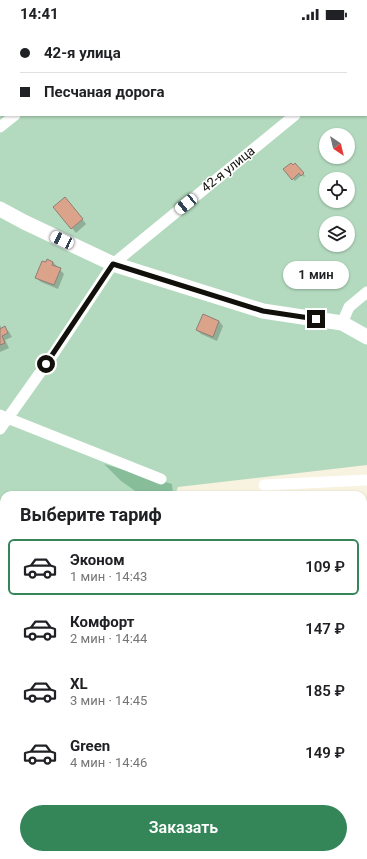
<!DOCTYPE html>
<html lang="ru">
<head>
<meta charset="utf-8">
<style>
	body { margin:0; font-family:Roboto,sans-serif; background:#f2f2f2; color:#202124; height:100vh; display:flex; flex-direction:column; font-size:15px; white-space:nowrap }
	* { box-sizing:border-box; margin:0 }
	p { font-size:13px; color:#757577 }
	.icon { flex:none; width:22px; height:22px; fill:none; stroke:currentColor; stroke-width:2; stroke-linecap:round; stroke-linejoin:round }
	.map { position:relative; flex:1; overflow:hidden }
	.drawer { position:absolute; left:0px; top:463px; width:367px; height:368px; display:flex; flex-direction:column; background:#fff; border-radius:12px 12px 0 0; box-shadow:0 1px 3px #0004 }
	.drawer>* { flex:none }
	.guide { position:absolute; left:0px; top:0px; width:367px; height:88px; box-shadow:0 1px 3px #0004; display:grid; align-content:center; height:88px; padding:0 20px; background:#fff }
	.needle { width:26px; rotate:145deg }
	.buttons { position:absolute; left:319px; top:100px; display:grid; gap:8px }
	.buttons a { display:grid; place-items:center; width:36px; height:36px; border-radius:50%; background:#fff; box-shadow:0 1px 3px #0004; font-size:20px }
	.end { position:absolute; width:18px; height:18px; margin:-9px; border:5px solid #12100a; background:#fff; box-shadow:0 0 0 2px #fff }
	.from { border-radius:50% }
	.bubble { position:absolute; height:28px; border-radius:14px; background:#fff; box-shadow:0 1px 3px #0004; font-size:13px; font-weight:600; line-height:28px; text-align:center }
	.car { position:absolute; width:12px; height:24px; margin:-12px -6px; border-radius:5px; box-shadow:0 0 3px 1px #0007; background:linear-gradient(#fff 24%,#345 0 40%,#fff 0 76%,#345 0 86%,#fff 0) }
	.guide b { display:flex; align-items:center; gap:14px; height:38px; font-size:15px }
	.guide b+b { border-top:1px solid #e0e0e0 }
	.guide i { width:10px; height:10px; background:#202124 }
	ul { padding:0; list-style:none }
	li { display:flex; align-items:center; gap:12px; height:56px; margin:0 8px 6px; padding:0 12px; border:2px solid transparent; border-radius:6px }
	li div { flex:1 }
	li b { display:block; font-size:15px }
	li em { font-style:normal; font-weight:600 }
	li.current { border-color:#348557 }
	li>.icon { width:36px; height:36px; stroke-width:1.5 }
	h2 { padding:0 20px; font-size:18px; line-height:48px }
	.action { display:flex; gap:8px; margin-top:auto; padding:8px 20px }
	.action a { flex:1; height:46px; border-radius:24px; background:#348557; color:#fff; font-size:16px; font-weight:600; line-height:46px; text-align:center }
	.status { display:flex; justify-content:space-between; align-items:center; height:28px; padding:0 20px; background:#fff; direction:ltr }
	.status svg { height:11px; fill:currentColor }
	.map>svg:first-child { display:block }
	.green { fill:#b3dabe; fill-rule:evenodd }
	.forest { fill:#88bd99 }
	.water { fill:#72afcc }
	.shadow { fill:#0003 }
	.building { fill:#dca38b; stroke:#907e77 }
	.lines { fill:none; stroke-linecap:round; stroke-linejoin:round }
	.lane { stroke:#fff; stroke-width:5.5 }
	.street { stroke:#fff; stroke-width:11 }
	.secondary { stroke:#fff; stroke-width:15 }
	.route { stroke:#12100a; stroke-width:5 }
	.labels { text-anchor:middle; dominant-baseline:central; stroke-width:3; stroke-linejoin:round; paint-order:stroke }
	.street-label { font-size:13px; fill:#12100a; stroke:#fff }
</style>
</head>
<body>
<div class="status"><b>14:41</b><svg viewBox="0 0 49 12"><path d="M0 12V9h3v3zM5 12V6h3v6zM10 12V3h3v9zM15 12V0h3v12zM26 1h20v11H26zM47 4h2v5h-2z"/></svg></div>
<div class="map">
<svg width="367" height="831" viewBox="0 0 367 831">
	<rect width="100%" height="100%" fill="#f7f3e0"/>
	<!-- green -->
	<path class="green" d="M0 0H367V437L178 459 175 467H4V543L0 542ZM1 1H366V87H1ZM326 107H348V129H326ZM326 151H348V173H326ZM326 195H348V217H326Z
		M0 552H4V827H245L243 831H0Z
		M363 690 367 692V806H363Z"/>
	<!-- forest -->
	<path class="forest" d="M104 436 172 456 173 467H141L121 453Z
		M0 486H4V552H0Z
		M363 611H367V692L363 690Z"/>
	<!-- water -->
	<path class="water" d="M363 806H367V831H243L245 827H363Z"/>
	<!-- shadow -->
	<path class="shadow" d="M0 23 1 24V61L0 60Z
		M295 136 305 148 304 149 302 147 295 153 284 141Z
		M70 175 86 196 76 205 72 200Z
		M53 234 64 246 58 261 41 254 36 250 46 236Z
		M204 287 219 293 223 298 217 313 201 306 197 302Z
		M0 297 2 301 5 300 9 304 12 309 5 312 9 320 0 324Z"/>
	<!-- building -->
	<path class="building" d="M0 22 1 23 0 56Z
		M291 135 293 137 295 135 304 145 301 148 299 145 292 152 283 141Z
		M65 169 83 191 71 201 53 179Z
		M47 231 53 234 52 237 61 240 54 257 35 250 42 233 46 234Z
		M203 286 219 293 213 309 196 302Z
		M5 298 8 305 2 308 5 315 0 317V301Z"/>
	<g class="lines">
		<!-- lane -->
		<path class="lane" d="M0 807H4
			M97 827 113 831 151 827"/>
		<!-- street -->
		<path class="street" d="M119 1 121 0
			M366 29 367 28
			M0 99 15 87
			M342 295 349 279 367 264
			M0 387 161 451
			M0 401 54 325 113 236 295 87
			M264 457 367 452"/>
		<!-- secondary -->
		<path class="secondary" d="M0 181 24 194 113 236 263 283 342 295 367 309"/>
	</g>
	<g class="lines">
		<!-- route -->
		<path class="route" d="M46 336 113 236 263 283 316 291"/>
	</g>
	<g class="labels">
		<!-- street labels -->
		<g class="street-label">
			<text transform="translate(228 141) rotate(-39)">42-я улица</text>
		</g>
	</g>
</svg>
<div class="buttons">
<a><svg class="needle" viewBox="-14 -14 28 28"><path d="M0-13l5 13h-10z" fill="#e53935"/><path d="M0 13l5-13h-10z" fill="#757577"/></svg></a>
<a><svg class="icon" aria-label="locate" viewBox="0 0 24 24"><circle cx="12" cy="12" r="6"/><path d="M12 2v4M12 18v4M2 12h4M18 12h4"/></svg></a>
<a><svg class="icon" aria-label="layers" viewBox="0 0 24 24"><path d="M12 4l9 5-9 5-9-5zM3 14l9 5 9-5"/></svg></a>
</div>
<i class="end from" style="left:46px;top:336px"></i>
<i class="end" style="left:316px;top:291px"></i>
<div class="bubble" style="left:283px;top:233px;width:66px">1 мин</div>
<i class="car" style="left:186px;top:176px;rotate:231deg"></i>
<i class="car" style="left:62px;top:212px;rotate:295deg"></i>
<div class="guide">
<b><i class="from"></i>42-я улица</b>
<b><i></i>Песчаная дорога</b>
</div>
<section class="drawer">
<h2>Выберите тариф</h2>
<ul>
<li class="current"><svg class="icon" aria-label="car" viewBox="0 0 24 24"><path d="M5 17H2v-5l4-1 3-4h7l3 4 3 1v5h-3M9 17h6M6 11h13"/><circle cx="7" cy="17" r="2"/><circle cx="17" cy="17" r="2"/></svg><div><b>Эконом</b><p>1 мин · 14:43</p></div><em>109 ₽</em></li>
<li><svg class="icon" aria-label="car" viewBox="0 0 24 24"><path d="M5 17H2v-5l4-1 3-4h7l3 4 3 1v5h-3M9 17h6M6 11h13"/><circle cx="7" cy="17" r="2"/><circle cx="17" cy="17" r="2"/></svg><div><b>Комфорт</b><p>2 мин · 14:44</p></div><em>147 ₽</em></li>
<li><svg class="icon" aria-label="car" viewBox="0 0 24 24"><path d="M5 17H2v-5l4-1 3-4h7l3 4 3 1v5h-3M9 17h6M6 11h13"/><circle cx="7" cy="17" r="2"/><circle cx="17" cy="17" r="2"/></svg><div><b>XL</b><p>3 мин · 14:45</p></div><em>185 ₽</em></li>
<li><svg class="icon" aria-label="car" viewBox="0 0 24 24"><path d="M5 17H2v-5l4-1 3-4h7l3 4 3 1v5h-3M9 17h6M6 11h13"/><circle cx="7" cy="17" r="2"/><circle cx="17" cy="17" r="2"/></svg><div><b>Green</b><p>4 мин · 14:46</p></div><em>149 ₽</em></li>
</ul>
<div class="action"><a>Заказать</a></div>
</section>
</div>
</body>
</html>
